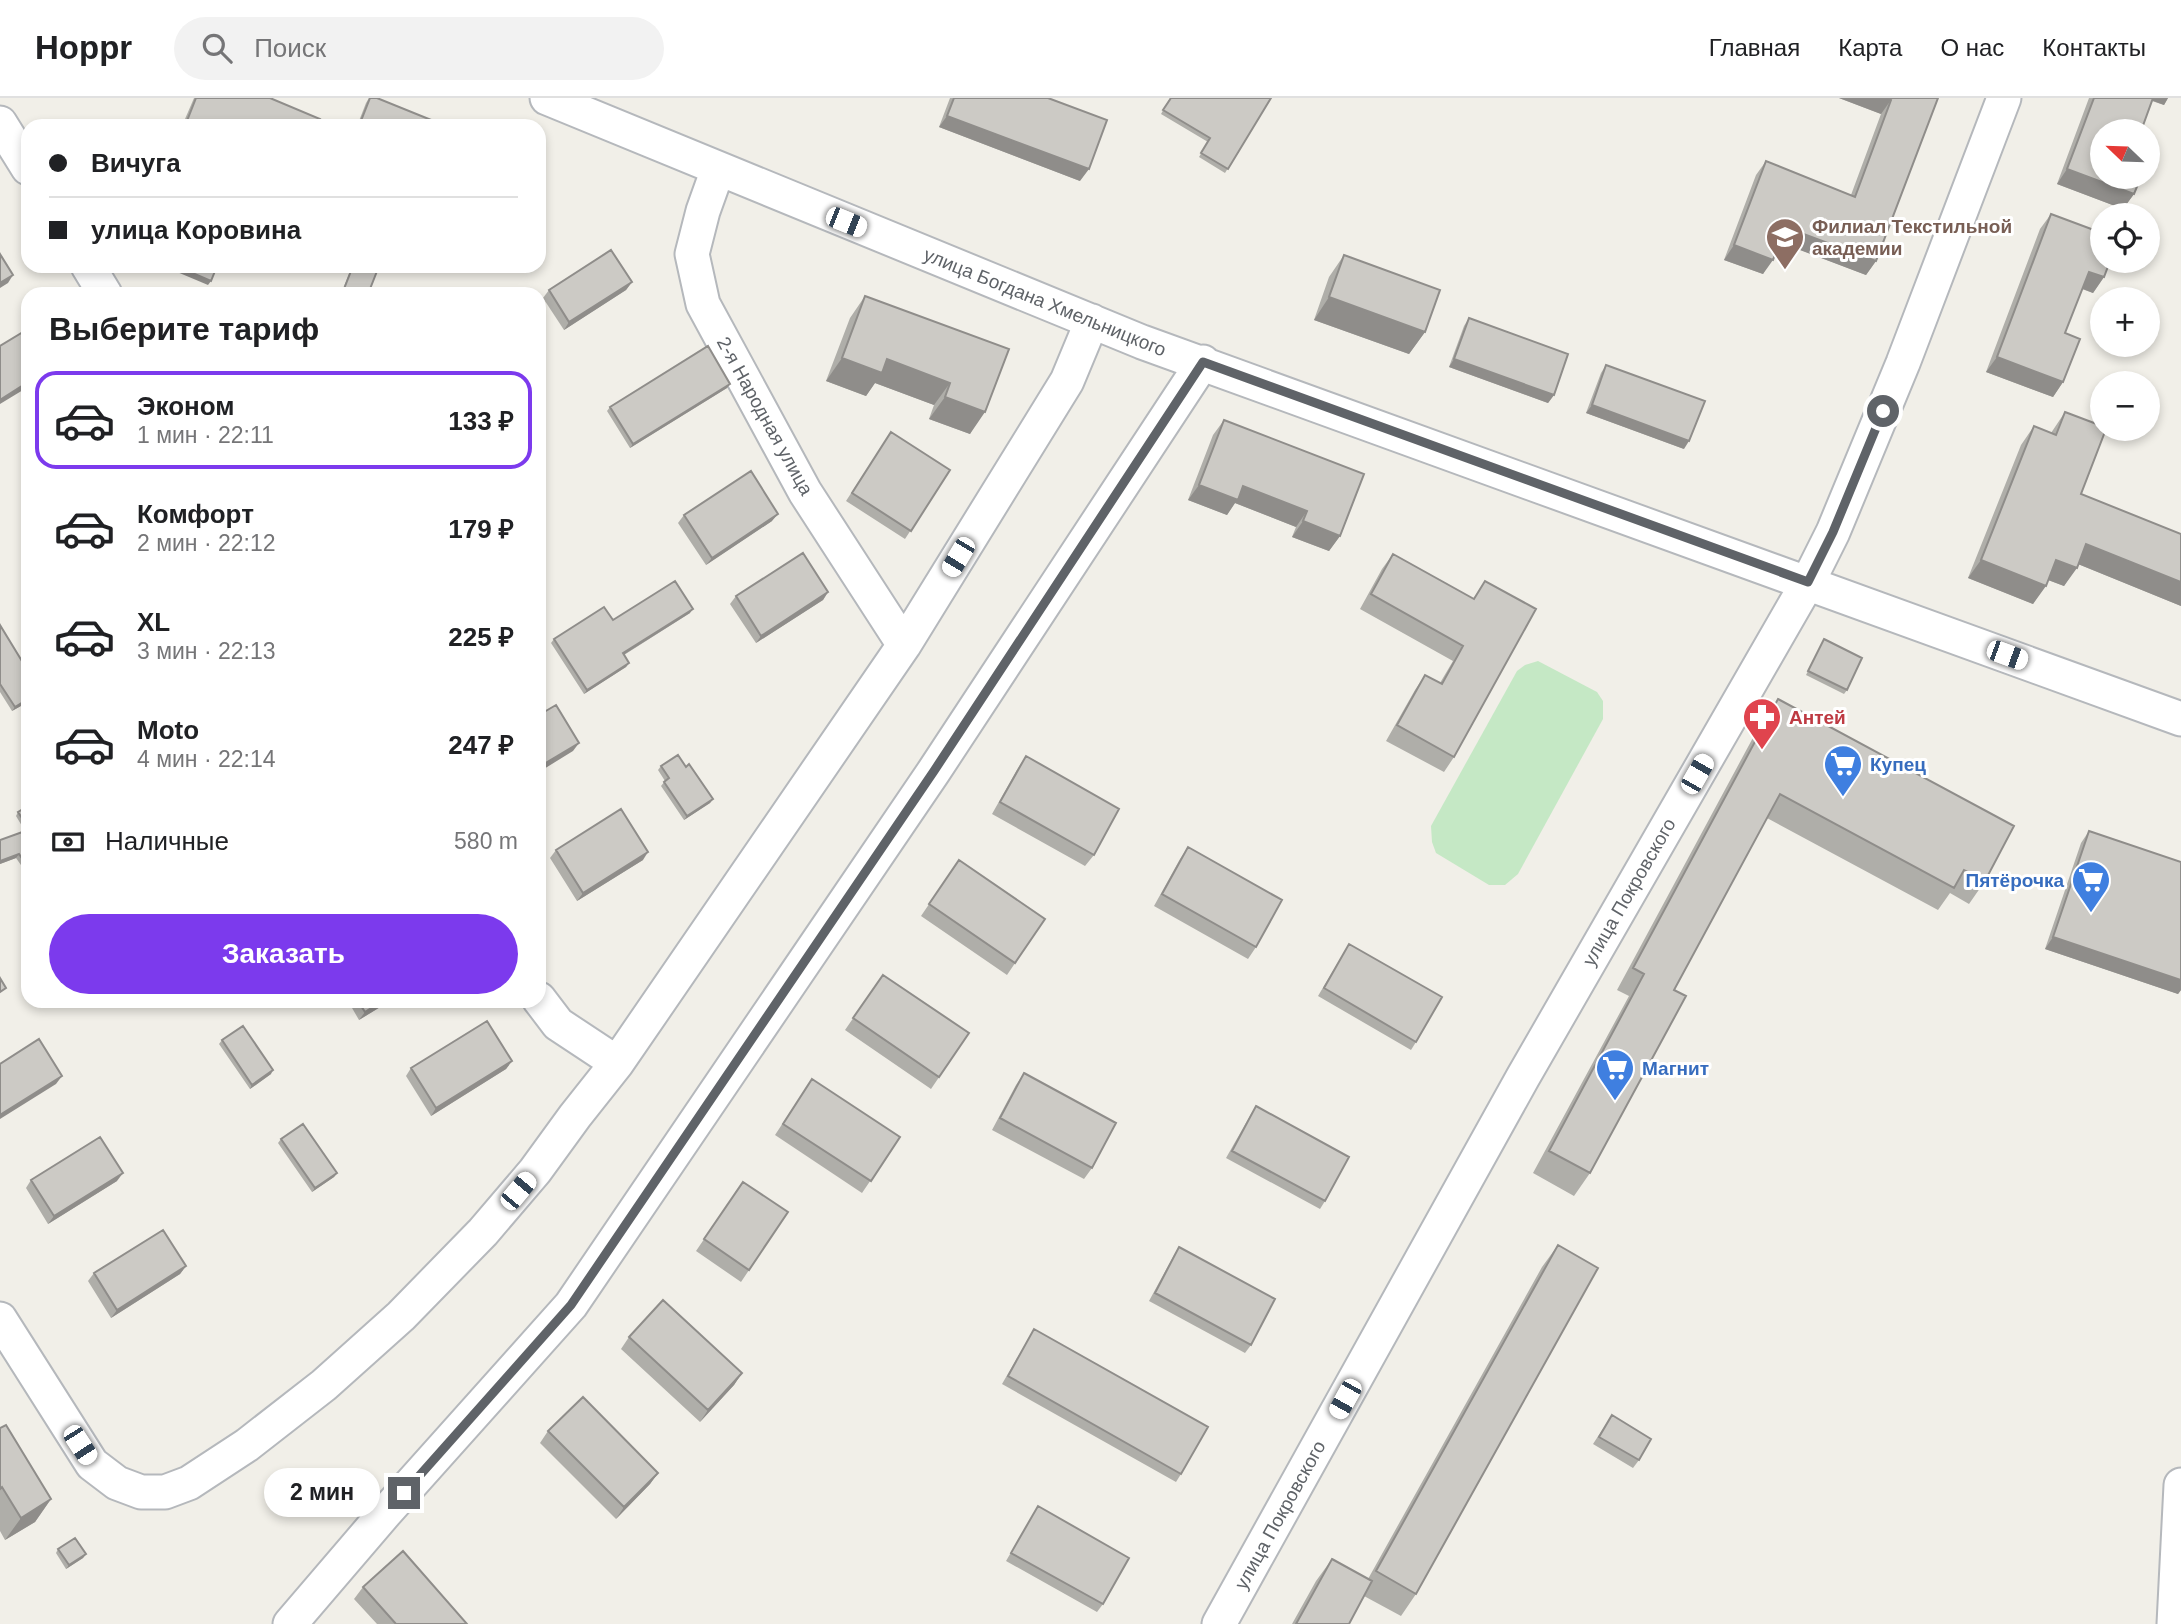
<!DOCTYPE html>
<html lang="ru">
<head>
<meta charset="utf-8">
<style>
	body { margin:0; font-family:Arial,sans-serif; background:#f2f2f2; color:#202124; height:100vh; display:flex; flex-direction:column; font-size:26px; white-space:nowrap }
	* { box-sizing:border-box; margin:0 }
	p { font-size:23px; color:#757577 }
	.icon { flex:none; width:38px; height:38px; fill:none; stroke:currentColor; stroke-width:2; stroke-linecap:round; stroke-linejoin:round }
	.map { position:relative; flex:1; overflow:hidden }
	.panel { position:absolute; left:21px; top:189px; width:525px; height:721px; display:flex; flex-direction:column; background:#fff; border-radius:21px; box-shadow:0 4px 10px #0003 }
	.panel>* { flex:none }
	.guide { position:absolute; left:21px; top:21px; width:525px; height:154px; border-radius:21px; box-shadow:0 4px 10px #0003; display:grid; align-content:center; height:154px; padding:0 28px; background:#fff }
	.needle { width:46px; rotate:293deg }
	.buttons { position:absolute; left:2090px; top:21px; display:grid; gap:14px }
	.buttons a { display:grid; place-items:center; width:70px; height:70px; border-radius:50%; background:#fff; box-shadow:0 4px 10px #0003; font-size:35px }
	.end { position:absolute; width:32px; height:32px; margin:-16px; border:9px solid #5f6368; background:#fff; box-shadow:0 0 0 4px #fff }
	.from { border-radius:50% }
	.bubble { position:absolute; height:49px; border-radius:24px; background:#fff; box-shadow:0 4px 10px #0003; font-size:23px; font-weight:600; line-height:49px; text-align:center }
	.car { position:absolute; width:21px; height:42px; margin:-21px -10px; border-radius:9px; box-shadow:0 0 5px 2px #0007; background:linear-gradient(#fff 24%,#345 0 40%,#fff 0 76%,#345 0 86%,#fff 0) }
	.guide b { display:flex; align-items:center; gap:24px; height:66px; font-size:26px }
	.guide b+b { border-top:2px solid #e0e0e0 }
	.guide i { width:18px; height:18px; background:#202124 }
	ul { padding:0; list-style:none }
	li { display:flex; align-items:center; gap:21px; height:98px; margin:0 14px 10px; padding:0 14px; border:4px solid transparent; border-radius:21px }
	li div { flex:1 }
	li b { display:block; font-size:26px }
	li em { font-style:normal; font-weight:600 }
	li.on { border-color:#7c3aed }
	li>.icon { width:63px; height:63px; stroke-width:1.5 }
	h2 { padding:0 28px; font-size:32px; line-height:84px }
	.pay { display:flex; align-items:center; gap:18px; height:77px; padding:0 28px; font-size:26px }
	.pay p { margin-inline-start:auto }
	.action { display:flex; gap:14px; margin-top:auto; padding:14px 28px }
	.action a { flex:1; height:80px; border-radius:42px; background:#7c3aed; color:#fff; font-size:28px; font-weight:600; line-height:80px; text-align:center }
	header { display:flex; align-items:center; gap:42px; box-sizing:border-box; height:98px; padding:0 35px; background:#fff; border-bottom:2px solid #e0e0e0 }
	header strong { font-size:33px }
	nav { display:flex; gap:38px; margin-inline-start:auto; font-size:24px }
	.search { width:490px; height:63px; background:#f2f2f2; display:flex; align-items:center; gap:18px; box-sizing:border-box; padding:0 24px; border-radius:38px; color:#757577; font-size:26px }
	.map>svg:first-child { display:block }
	.green { fill:#c5e8c5 }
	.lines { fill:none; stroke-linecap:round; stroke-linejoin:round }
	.minor-casing { stroke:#b5b8bc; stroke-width:37 }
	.minor { stroke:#fff; stroke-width:33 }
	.wall { fill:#afaea9 }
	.shaded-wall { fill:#8f8d8a }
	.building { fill:#cccac5; stroke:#8f8d8a; stroke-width:2 }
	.route { stroke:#5f6368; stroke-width:9 }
	.labels { text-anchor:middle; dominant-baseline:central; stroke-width:6; stroke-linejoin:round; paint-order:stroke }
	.education-label { font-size:19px; font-weight:bold; fill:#785e54; stroke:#fff; text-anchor:start }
	.street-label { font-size:19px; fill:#5f6368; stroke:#fff }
	.health-label { font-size:19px; font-weight:bold; fill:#be3a42; stroke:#fff; text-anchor:start }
	.shop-label { font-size:19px; font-weight:bold; fill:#366cbe; stroke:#fff; text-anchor:start }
</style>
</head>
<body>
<header>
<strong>Hoppr</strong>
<div class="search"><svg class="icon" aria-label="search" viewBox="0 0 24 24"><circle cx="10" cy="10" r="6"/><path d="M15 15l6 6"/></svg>Поиск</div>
<nav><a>Главная</a><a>Карта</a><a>О нас</a><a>Контакты</a></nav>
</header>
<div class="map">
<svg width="2181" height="1526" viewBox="0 0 2181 1526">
	<rect width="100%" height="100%" fill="#f1efe8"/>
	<!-- green -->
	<path class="green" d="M1538 563 1597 594 1603 603V621L1518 776 1505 787H1489L1436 755 1432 744 1431 728 1517 573 1525 567Z"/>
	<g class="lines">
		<defs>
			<path id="minor" d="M547 0 1142 244 2181 621
				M0 25 28 70
				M718 71 703 113 692 156 703 206 805 394 904 547
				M88 168 105 196
				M539 901 558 926 617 965
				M0 1221 92 1366 117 1385 141 1394H165L189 1385 247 1347 324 1287 401 1218 483 1134 535 1073 575 1018 617 965 904 547 1067 283 1092 223
				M290 1526 385 1415 571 1207 934 673 1203 264
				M1219 1526 1523 979 1808 484 1833 434 1903 265 2004 0
				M2174 1526 2181 1387"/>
		</defs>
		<!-- minor casing -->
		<use href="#minor" class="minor-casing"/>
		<!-- minor -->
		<use href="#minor" class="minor"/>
	</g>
	<!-- wall -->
	<path class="wall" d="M194 0H270L317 28H182Z
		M369 0H377L446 28H357L366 5Z
		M950 0H1048L1080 83 939 29Z
		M1170 0H1271L1225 75 1199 59 1208 44 1161 16Z
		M1839 0H1938L1876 163 1866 177 1780 144 1763 176 1724 162 1756 77 1766 63 1851 97 1881 16Z
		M2089 0H2168L2164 7 2152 3 2102 33 2134 96 2123 111 2057 86Z
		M2051 116 2104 179 2093 195 2082 191 2065 235 2063 284 2053 299 1986 274 2040 131Z
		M1344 157 1425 234 1409 256 1314 222 1329 179Z
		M352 168H379L368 196H341Z
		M632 184 626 192 564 232 543 200 549 192Z
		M865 198 1009 251 970 336 929 321 934 307 875 285 866 298 826 283 850 220Z
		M1469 220 1554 297 1548 305 1449 269 1464 228Z
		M1606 267 1684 351 1586 315 1601 275Z
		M730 286 727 290 630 350 607 313 610 309Z
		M2065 314 2081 396 2181 436V508L2078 466 2064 488 2048 482 2033 506 1968 480 2021 347 2034 328 2051 335Z
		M1224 322 1340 438 1329 453 1292 439 1296 429 1235 405 1227 417 1188 402 1213 337Z
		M891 334 950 372 905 441 846 403Z
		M27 370H28V388L22 378Z
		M684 417 772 423 706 467 678 425Z
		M1393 456 1473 501 1485 483 1454 659 1444 674 1386 643 1415 592 1425 577 1440 585 1453 563 1360 511 1382 471Z
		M828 494 823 502 756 545 730 506 736 498Z
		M690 515 624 557 629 565 626 569 584 596 551 545 554 541 613 522Z
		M0 527 28 573V604L12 613 0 594Z
		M1824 541 1847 592 1844 596 1806 577Z
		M1778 601 1985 783 1969 806 1950 795 1938 812 1767 720 1674 892 1590 1075 1574 1098 1533 1075 1629 898 1617 892 1762 623Z
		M1026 658 1094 757 1085 768 992 716 1018 670Z
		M661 668 686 669 713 701 710 705 684 722 661 688 665 683 658 672Z
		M28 708V777L16 760 0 766V742L25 733 16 718 18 714Z
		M2089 733 2181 764V892L2178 896 2045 851 2081 745Z
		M1188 749 1256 849 1248 861 1154 808 1180 761Z
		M556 752 643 762 577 803 550 760Z
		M959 762 1045 821 1007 877 921 818Z
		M1349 846 1416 944 1411 952 1318 898Z
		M883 877 969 935 931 991 845 932Z
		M348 903H390L359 922Z
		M222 942 271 976 250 991 219 946Z
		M512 963 506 971 431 1018 406 978 411 970Z
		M1024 975 1092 1070 1084 1081 992 1032 1016 987Z
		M804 993 900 1039 862 1095 775 1037Z
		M1256 1008 1325 1103 1320 1111 1226 1060 1251 1016Z
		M281 1041 337 1075 334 1079 312 1094 278 1045Z
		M31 1082 117 1083 48 1126 26 1090Z
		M743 1084 788 1114 741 1184 696 1153Z
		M1558 1147 1416 1496 1401 1518 1364 1498 1349 1526H1292L1316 1483 1332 1461 1368 1481 1542 1169Z
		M1179 1149 1251 1247 1245 1255 1149 1203 1174 1157Z
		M186 1168 180 1176 111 1220 88 1183 94 1175Z
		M1034 1231 1181 1376 1176 1384 1002 1286Z
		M629 1239 742 1275 734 1287 700 1324 621 1251Z
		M1612 1317 1639 1362 1633 1370 1593 1346Z
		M0 1330 51 1401 35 1424 5 1442 0 1433Z
		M548 1333 658 1375 650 1386 616 1421 540 1345Z
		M1038 1408 1103 1506 1097 1514 1006 1463Z
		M58 1451 86 1456 83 1460 66 1471 56 1455Z
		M363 1489 467 1526H377L354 1501Z"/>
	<!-- shaded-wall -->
	<path class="shaded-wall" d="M1839 0H1887L1891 2 1881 16Z
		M2149 0H2168L2164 7 2148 1Z
		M947 18 1089 71 1080 83 939 29Z
		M2067 71 2134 96 2123 111 2057 86Z
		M1785 129 1876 163 1866 177 1776 143Z
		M1734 147 1773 162 1763 176 1724 162Z
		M172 168H176L211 183 208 187 170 171Z
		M2089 174 2104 179 2093 195 2078 189Z
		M13 177 8 185 0 190V185Z
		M632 184 626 192 564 232 569 224Z
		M1329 199 1425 234 1409 256 1314 222Z
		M1997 259 2063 284 2053 299 1986 274Z
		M842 260 887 261 950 285 934 307 875 285 866 298 826 283Z
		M1454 261 1554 297 1548 305 1449 269Z
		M28 284V289L0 306V302Z
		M730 286 727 290 630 350 633 346Z
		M945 299 985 314 970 336 929 321Z
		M1592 307 1689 343 1684 351 1586 315Z
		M1199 387 1243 388 1307 413 1296 429 1235 405 1227 417 1188 402Z
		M778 416 772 423 706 467 712 460Z
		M1303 423 1340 438 1329 453 1292 439Z
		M2086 446 2181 484V508L2073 464Z
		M1981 462 2046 488 2033 506 1968 480Z
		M2056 462 2077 470 2064 488 2043 480Z
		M828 494 823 502 756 545 761 538Z
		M693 511 690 515 620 559 623 555Z
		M629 565 626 569 584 596 587 592Z
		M28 601V604L12 613 15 609Z
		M579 645 573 653 539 674V669Z
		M713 701 710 705 684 722 687 718Z
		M648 754 643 762 577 803 583 795Z
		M19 756 16 760 0 766V763Z
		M2053 839 2181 882V892L2178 896 2045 851Z
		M382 903H390L359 922 365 914Z
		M512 963 506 971 431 1018 436 1010Z
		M273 972 271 976 250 991 252 987Z
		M62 978 56 986 0 1021V1017Z
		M123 1075 117 1083 48 1126 54 1118Z
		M337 1075 334 1079 312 1094 315 1090Z
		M186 1168 180 1176 111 1220 117 1212Z
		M742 1275 734 1287 700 1324 708 1312Z
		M658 1375 650 1386 616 1421 624 1409Z
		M51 1401 35 1424 5 1442 21 1420Z
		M86 1456 83 1460 66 1471 69 1467Z"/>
	<!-- building -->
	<path class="building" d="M196 0H270L320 21 317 28H185Z
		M370 0H377L446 28H359Z
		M954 0H1048L1107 22 1089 71 947 18Z
		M1171 0H1271L1228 71 1201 55 1210 40 1163 12Z
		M1887 0H1938L1876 163 1785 129 1773 162 1734 147 1766 63 1855 99 1891 2Z
		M2094 0H2153L2141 33H2102V79H2141L2134 96 2067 71Z
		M2147 51 2151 53 2147 61Z
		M2051 116 2102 135V163H2110L2104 179 2089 174 2065 235 2080 241 2063 284 1997 259Z
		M611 152 632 184 569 224 549 192Z
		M0 156 13 177 0 185Z
		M1344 157 1440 192 1425 234 1329 199Z
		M176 168H217L211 183Z
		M353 168H379L368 196H342Z
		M865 198 1009 251 985 314 945 299 950 285 887 261 882 275 842 260Z
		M1469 220 1568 256 1554 297 1454 261Z
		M28 231V284L0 302V248Z
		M708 248 730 286 633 346 610 309Z
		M1606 267 1705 303 1689 343 1592 307Z
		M2065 314 2102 328V331H2106L2081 396 2181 436V484L2086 446 2077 470 2056 462 2046 488 1981 462 2034 328 2056 337Z
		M1224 322 1364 376 1340 438 1303 423 1307 413 1243 388 1238 402 1199 387Z
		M891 334 950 372 911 433 852 395Z
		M751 373 778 416 712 460 684 417Z
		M803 455 828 494 761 538 736 498Z
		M1393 456 1474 501 1485 483 1536 511 1454 659 1397 627 1425 577 1442 586 1463 548 1371 496Z
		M675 483 693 511 623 555 629 565 587 592 554 541 604 509 613 522Z
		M0 527 28 573V601L15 609 0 586Z
		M1824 541 1862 560 1847 592 1808 573Z
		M1778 601 2014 728 1985 783 1964 772 1954 790 1780 696 1674 892 1686 898 1590 1075 1549 1053 1644 876 1633 870Z
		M556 607 579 645 539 669V617Z
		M678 657 686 669 689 666 713 701 687 718 664 684 669 680 661 668Z
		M1026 658 1119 711 1094 757 1000 704Z
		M28 708V729L18 714Z
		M621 711 648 754 583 795 556 752Z
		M28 732V769L19 756 0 763V742Z
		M2089 733 2181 764V882L2053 839Z
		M1188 749 1282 802 1256 849 1162 796Z
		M959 762 1045 821 1015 865 929 806Z
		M1349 846 1442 899 1416 944 1324 890Z
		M883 877 969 935 939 979 853 920Z
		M0 880 6 890 0 894Z
		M358 903H382L365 914Z
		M487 923 512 963 436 1010 411 970Z
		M243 928 273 972 252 987 222 942Z
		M39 941 62 978 0 1017V966Z
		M1024 975 1116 1025 1092 1070 1000 1020Z
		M812 981 900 1039 871 1083 783 1026Z
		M1256 1008 1349 1059 1325 1103 1232 1053Z
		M303 1026 337 1075 315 1090 281 1041Z
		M100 1039 123 1075 54 1118 31 1082Z
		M743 1084 788 1114 749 1172 704 1141Z
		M163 1132 186 1168 117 1212 94 1175Z
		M1558 1147 1598 1170 1416 1496 1376 1473Z
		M1179 1149 1275 1201 1251 1247 1155 1195Z
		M663 1202 742 1275 708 1312 629 1239Z
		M1034 1231 1208 1329 1181 1376 1008 1278Z
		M583 1299 658 1375 624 1409 548 1333Z
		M1612 1317 1651 1341 1639 1362 1599 1339Z
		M6 1327 51 1401 21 1420 2 1389 0 1391V1330Z
		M1038 1408 1129 1460 1103 1506 1011 1455Z
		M75 1440 86 1456 69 1467 58 1451Z
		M403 1453 467 1526H396L363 1489Z
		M1332 1461 1372 1483 1349 1526H1296Z"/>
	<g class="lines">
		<!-- route -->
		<path class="route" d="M404 1395 571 1207 934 673 1203 264 1808 484 1833 434 1883 313"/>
	</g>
	<!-- icons -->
	<defs>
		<symbol id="university-pin" viewBox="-11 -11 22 30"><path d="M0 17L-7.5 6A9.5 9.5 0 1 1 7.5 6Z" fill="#8d6e63" stroke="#fff"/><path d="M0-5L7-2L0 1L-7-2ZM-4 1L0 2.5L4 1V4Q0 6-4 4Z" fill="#fff"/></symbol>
		<symbol id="pharmacy-pin" viewBox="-11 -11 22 30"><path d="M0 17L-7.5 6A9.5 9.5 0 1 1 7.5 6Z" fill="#e0444e" stroke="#fff"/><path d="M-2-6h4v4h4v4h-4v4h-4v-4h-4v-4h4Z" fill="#fff"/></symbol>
		<symbol id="supermarket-pin" viewBox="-11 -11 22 30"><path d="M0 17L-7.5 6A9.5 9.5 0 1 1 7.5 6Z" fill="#3f7fe0" stroke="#fff"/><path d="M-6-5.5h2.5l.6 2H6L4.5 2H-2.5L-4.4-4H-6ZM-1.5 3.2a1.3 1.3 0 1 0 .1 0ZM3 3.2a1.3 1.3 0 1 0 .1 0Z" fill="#fff"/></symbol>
	</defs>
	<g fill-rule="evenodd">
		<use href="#university-pin" x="1763" y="117" width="44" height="60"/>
		<use href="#pharmacy-pin" x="1740" y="597" width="44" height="60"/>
		<use href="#supermarket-pin" x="1821" y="644" width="44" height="60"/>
		<use href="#supermarket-pin" x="2069" y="760" width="44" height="60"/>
		<use href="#supermarket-pin" x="1593" y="948" width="44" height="60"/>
	</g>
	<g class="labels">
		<!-- education labels -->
		<g class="education-label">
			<text x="1812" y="128">Филиал Текстильной<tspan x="1812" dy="22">академии</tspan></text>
		</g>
		<!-- street labels -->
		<g class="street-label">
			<text transform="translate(1045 204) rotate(22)">улица Богдана Хмельницкого</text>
			<text transform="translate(765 318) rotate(61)">2-я Народная улица</text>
			<text transform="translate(1629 794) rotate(-60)">улица Покровского</text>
			<text transform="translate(1280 1417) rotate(-61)">улица Покровского</text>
		</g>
		<!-- health labels -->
		<g class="health-label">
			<text x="1789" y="619">Антей</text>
		</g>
		<!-- shop labels -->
		<g class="shop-label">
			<text x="1870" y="666">Купец</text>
			<text x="2064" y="782" text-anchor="end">Пятёрочка</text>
			<text x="1642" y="970">Магнит</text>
		</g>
	</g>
</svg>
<div class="buttons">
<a><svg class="needle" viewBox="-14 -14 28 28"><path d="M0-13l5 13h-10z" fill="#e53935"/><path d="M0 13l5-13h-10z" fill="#757577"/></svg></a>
<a><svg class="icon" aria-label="locate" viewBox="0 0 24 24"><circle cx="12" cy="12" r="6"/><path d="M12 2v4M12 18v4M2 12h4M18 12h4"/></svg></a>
<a>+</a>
<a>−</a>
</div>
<i class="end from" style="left:1883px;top:313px"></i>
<i class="end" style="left:404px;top:1395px"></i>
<div class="bubble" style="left:264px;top:1370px;width:116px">2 мин</div>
<i class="car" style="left:846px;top:124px;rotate:112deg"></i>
<i class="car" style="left:958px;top:459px;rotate:211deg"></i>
<i class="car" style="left:2007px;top:557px;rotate:110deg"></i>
<i class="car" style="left:1697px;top:676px;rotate:30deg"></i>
<i class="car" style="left:518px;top:1093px;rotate:40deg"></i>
<i class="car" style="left:1345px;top:1301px;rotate:209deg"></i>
<i class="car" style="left:80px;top:1347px;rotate:147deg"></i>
<div class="guide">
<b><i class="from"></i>Вичуга</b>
<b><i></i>улица Коровина</b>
</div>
<section class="panel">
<h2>Выберите тариф</h2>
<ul>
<li class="on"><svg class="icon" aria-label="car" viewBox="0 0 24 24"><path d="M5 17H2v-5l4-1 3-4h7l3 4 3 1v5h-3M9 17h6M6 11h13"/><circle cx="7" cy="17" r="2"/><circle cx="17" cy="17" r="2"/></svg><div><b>Эконом</b><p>1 мин · 22:11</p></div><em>133 ₽</em></li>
<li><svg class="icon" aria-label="car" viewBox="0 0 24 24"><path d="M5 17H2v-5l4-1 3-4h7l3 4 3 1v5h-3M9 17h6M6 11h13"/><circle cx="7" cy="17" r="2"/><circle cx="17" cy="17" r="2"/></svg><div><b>Комфорт</b><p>2 мин · 22:12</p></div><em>179 ₽</em></li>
<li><svg class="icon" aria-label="car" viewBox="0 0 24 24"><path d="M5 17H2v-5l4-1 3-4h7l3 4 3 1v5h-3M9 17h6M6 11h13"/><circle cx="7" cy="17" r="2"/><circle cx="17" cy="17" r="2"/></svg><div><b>XL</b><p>3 мин · 22:13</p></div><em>225 ₽</em></li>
<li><svg class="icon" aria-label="car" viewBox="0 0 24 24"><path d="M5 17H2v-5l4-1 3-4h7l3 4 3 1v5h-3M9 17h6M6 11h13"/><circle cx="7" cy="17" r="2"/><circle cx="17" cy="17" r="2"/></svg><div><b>Moto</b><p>4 мин · 22:14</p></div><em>247 ₽</em></li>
</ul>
<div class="pay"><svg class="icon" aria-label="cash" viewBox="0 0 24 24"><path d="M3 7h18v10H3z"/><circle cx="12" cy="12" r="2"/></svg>Наличные<p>580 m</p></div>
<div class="action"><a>Заказать</a></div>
</section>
</div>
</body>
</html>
